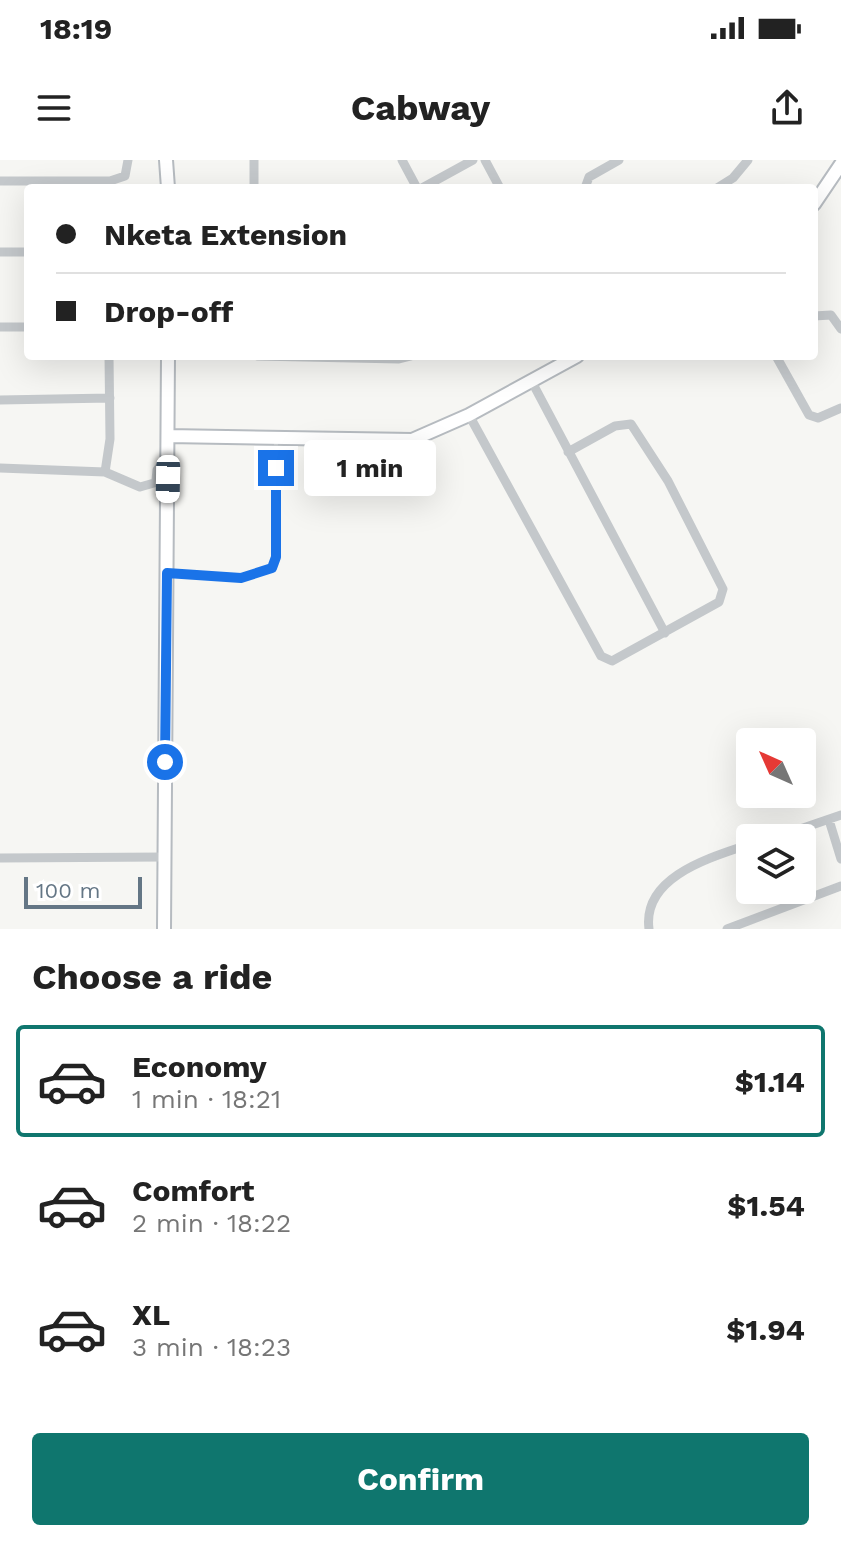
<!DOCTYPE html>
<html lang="en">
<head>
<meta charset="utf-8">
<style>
	body { margin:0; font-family:"Work Sans",sans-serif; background:#f6f6f6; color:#222; height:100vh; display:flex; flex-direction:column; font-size:30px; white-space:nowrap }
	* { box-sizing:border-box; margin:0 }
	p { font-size:26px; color:#767676 }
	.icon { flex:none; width:44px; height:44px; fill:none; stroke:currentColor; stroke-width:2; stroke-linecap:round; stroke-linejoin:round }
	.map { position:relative; height:769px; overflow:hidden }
	.sheet { display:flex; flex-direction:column; background:#fff; flex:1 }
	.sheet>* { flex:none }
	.hud { position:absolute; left:24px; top:24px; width:794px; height:176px; border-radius:8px; box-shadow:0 8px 32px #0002; display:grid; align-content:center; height:176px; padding:0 32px; background:#fff }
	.needle { width:52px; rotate:315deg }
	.fabs { position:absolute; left:736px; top:568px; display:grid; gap:16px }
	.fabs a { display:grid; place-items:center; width:80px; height:80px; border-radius:8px; background:#fff; box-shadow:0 8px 32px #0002; font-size:40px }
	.scale { position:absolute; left:24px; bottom:20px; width:118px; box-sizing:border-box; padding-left:8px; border:4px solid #647685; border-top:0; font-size:22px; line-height:28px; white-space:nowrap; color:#647685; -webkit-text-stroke:6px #fff; paint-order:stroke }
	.end { position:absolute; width:36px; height:36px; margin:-18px; border:10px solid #1a73e8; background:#fff; box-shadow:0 0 0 4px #fff }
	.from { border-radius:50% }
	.bubble { position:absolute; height:56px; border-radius:8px; background:#fff; box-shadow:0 8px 32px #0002; font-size:26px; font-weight:700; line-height:56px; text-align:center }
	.car { position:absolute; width:24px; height:48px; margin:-24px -12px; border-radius:10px; box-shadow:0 0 6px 2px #0007; background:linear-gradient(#fff 24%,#345 0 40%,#fff 0 76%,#345 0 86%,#fff 0) }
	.hud b { display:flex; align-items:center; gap:28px; height:76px; font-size:30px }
	.hud b+b { border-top:2px solid #e0e0e0 }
	.hud i { width:20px; height:20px; background:#222 }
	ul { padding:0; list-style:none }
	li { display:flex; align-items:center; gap:24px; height:112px; margin:0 16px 12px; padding:0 16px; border:4px solid transparent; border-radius:8px }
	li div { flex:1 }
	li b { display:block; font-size:30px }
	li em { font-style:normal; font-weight:700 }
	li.current { border-color:#0f766e }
	li>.icon { width:72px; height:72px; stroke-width:1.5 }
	h2 { padding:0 32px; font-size:36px; line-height:96px }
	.primary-button { display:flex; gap:16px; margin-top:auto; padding:16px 32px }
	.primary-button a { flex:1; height:92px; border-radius:8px; background:#0f766e; color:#fff; font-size:32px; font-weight:700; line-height:92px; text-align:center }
	.status { display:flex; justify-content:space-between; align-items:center; height:56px; padding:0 40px; background:#fff; direction:ltr }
	.status svg { height:22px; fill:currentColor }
	header { display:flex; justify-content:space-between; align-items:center; height:104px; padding:0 32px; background:#fff; font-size:36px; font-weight:700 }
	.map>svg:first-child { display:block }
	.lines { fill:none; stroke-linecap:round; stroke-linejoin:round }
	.secondary-casing { stroke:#b6bbc0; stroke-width:16 }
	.lane { stroke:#c4c8cb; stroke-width:4 }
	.street { stroke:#c4c8cb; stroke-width:9 }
	.secondary { stroke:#fff; stroke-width:12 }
	.route { stroke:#1a73e8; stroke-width:10 }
</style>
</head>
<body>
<div class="status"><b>18:19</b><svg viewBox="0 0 49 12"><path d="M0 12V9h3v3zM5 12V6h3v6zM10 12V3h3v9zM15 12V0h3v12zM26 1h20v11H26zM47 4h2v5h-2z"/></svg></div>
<header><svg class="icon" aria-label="menu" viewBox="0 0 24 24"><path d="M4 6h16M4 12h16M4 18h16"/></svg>Cabway<svg class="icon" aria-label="share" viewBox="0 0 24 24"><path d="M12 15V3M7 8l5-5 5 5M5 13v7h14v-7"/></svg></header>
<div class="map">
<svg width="841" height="769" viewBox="0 0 841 769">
	<rect width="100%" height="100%" fill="#f6f6f3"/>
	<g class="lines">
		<defs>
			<path id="secondary" d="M166 0 168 28
				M814 44 841 4
				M168 276 412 280 469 255 577 196
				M164 769 168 196"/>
		</defs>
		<!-- secondary casing -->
		<use href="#secondary" class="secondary-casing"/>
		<!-- lane -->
		<path class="lane" d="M167 413 246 417 274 406 276 281"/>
		<!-- street -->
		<path class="street" d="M402 0 417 28
			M485 0 500 28
			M0 21H110L125 16 128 0
			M254 28V0
			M422 28 473 0
			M585 28 589 17 619 0
			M717 28 733 18 748 0
			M0 92H28
			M814 156 831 155 841 169
			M0 167H28
			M257 196 399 199 411 196
			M776 196 809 255 818 258 841 248
			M532 222 665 473
			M0 240 110 238
			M469 255 601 496 612 501 719 442 723 429 668 321 631 264 615 266 568 292
			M0 308 105 312 140 327 168 319
			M105 312 110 279 109 196
			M156 320 157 310 168 297
			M829 660 841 699
			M774 678 841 655
			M0 698 164 697
			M649 769C642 716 712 697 750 684
			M727 769 841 726"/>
		<!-- secondary -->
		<use href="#secondary" class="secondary"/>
	</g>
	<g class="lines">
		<!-- route -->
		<path class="route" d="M165 602 167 413 241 418 272 408 276 397V308"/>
	</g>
</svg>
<div class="fabs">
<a><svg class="needle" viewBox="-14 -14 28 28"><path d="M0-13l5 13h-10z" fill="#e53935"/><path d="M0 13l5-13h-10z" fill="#767676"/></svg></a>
<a><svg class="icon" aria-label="layers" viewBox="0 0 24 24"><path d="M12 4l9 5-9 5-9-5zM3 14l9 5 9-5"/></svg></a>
</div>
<div class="scale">100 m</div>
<i class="end from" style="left:165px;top:602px"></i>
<i class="end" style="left:276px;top:308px"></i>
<div class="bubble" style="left:304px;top:280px;width:132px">1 min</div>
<i class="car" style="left:168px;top:319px;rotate:181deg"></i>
<div class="hud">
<b><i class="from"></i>Nketa Extension</b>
<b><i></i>Drop-off</b>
</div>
</div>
<section class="sheet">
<h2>Choose a ride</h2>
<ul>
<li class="current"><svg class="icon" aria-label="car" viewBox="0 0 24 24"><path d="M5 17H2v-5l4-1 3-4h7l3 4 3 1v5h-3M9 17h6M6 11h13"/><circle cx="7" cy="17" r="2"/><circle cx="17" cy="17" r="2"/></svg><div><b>Economy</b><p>1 min · 18:21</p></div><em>$1.14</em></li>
<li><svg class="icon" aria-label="car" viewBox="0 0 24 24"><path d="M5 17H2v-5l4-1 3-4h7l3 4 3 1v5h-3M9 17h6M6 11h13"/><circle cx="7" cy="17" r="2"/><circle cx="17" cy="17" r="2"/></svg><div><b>Comfort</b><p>2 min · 18:22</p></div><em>$1.54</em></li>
<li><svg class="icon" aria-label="car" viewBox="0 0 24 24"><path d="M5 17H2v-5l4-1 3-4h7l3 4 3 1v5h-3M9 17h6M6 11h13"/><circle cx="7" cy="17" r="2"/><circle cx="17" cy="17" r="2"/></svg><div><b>XL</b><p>3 min · 18:23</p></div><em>$1.94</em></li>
</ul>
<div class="primary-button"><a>Confirm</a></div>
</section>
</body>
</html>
